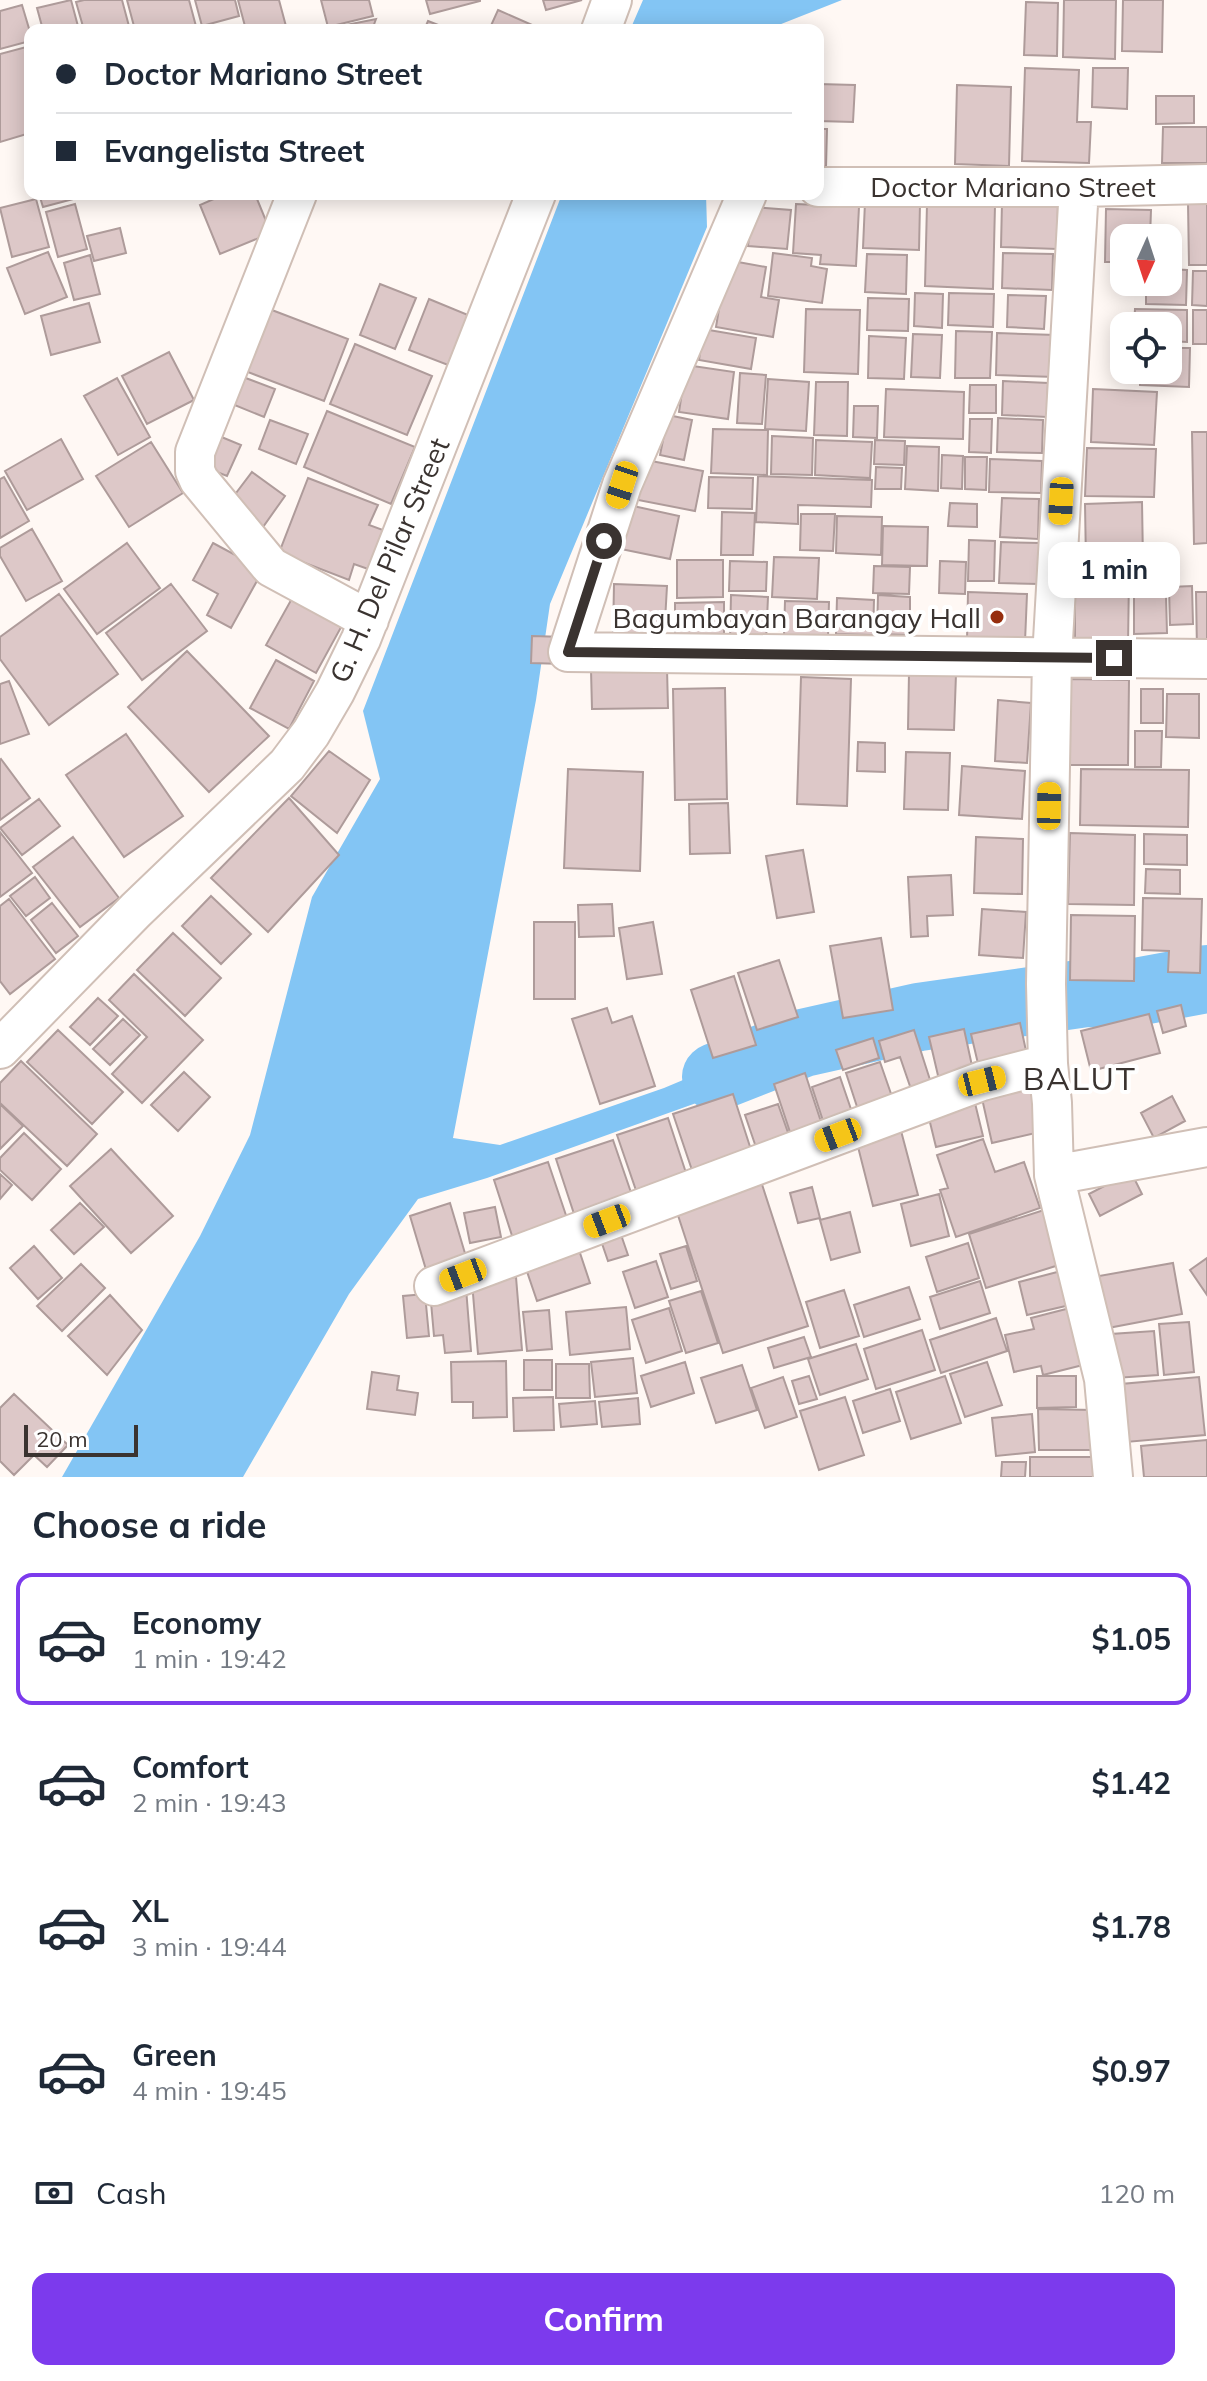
<!DOCTYPE html>
<html lang="en">
<head>
<meta charset="utf-8">
<style>
	body { margin:0; font-family:Mulish,sans-serif; background:#f6f6f7; color:#1f2937; height:100vh; display:flex; flex-direction:column; font-size:30px; white-space:nowrap }
	* { box-sizing:border-box; margin:0 }
	p { font-size:26px; color:#747a83 }
	.icon { flex:none; width:44px; height:44px; fill:none; stroke:currentColor; stroke-width:2; stroke-linecap:round; stroke-linejoin:round }
	.map { position:relative; height:1477px; overflow:hidden }
	.details { display:flex; flex-direction:column; background:#fff; flex:1 }
	.details>* { flex:none }
	.guide { position:absolute; left:24px; top:24px; width:800px; height:176px; border-radius:16px; box-shadow:0 4px 20px #0003; display:grid; align-content:center; height:176px; padding:0 32px; background:#fff }
	.needle { width:52px; rotate:183deg }
	.buttons { position:absolute; left:1110px; top:224px; display:grid; gap:16px }
	.buttons a { display:grid; place-items:center; width:72px; height:72px; border-radius:16px; background:#fff; box-shadow:0 4px 20px #0003; font-size:40px }
	.scale { position:absolute; left:24px; bottom:20px; width:114px; box-sizing:border-box; padding-left:8px; border:4px solid #3a3330; border-top:0; font-size:22px; line-height:28px; white-space:nowrap; color:#3a3330; -webkit-text-stroke:6px #fff; paint-order:stroke }
	.end { position:absolute; width:36px; height:36px; margin:-18px; border:10px solid #3a3330; background:#fff; box-shadow:0 0 0 4px #fff }
	.from { border-radius:50% }
	.bubble { position:absolute; height:56px; border-radius:16px; background:#fff; box-shadow:0 4px 20px #0003; font-size:26px; font-weight:700; line-height:56px; text-align:center }
	.car { position:absolute; width:24px; height:48px; margin:-24px -12px; border-radius:10px; box-shadow:0 0 6px 2px #0007; background:linear-gradient(#f5c518 24%,#345 0 40%,#f5c518 0 76%,#345 0 86%,#f5c518 0) }
	.guide b { display:flex; align-items:center; gap:28px; height:76px; font-size:30px }
	.guide b+b { border-top:2px solid #e0e1e3 }
	.guide i { width:20px; height:20px; background:#1f2937 }
	ul { padding:0; list-style:none }
	li { display:flex; align-items:center; gap:24px; height:132px; margin:0 16px 12px; padding:0 16px; border:4px solid transparent; border-radius:16px }
	li div { flex:1 }
	li b { display:block; font-size:30px }
	li em { font-style:normal; font-weight:700 }
	li.selected { border-color:#7c3aed }
	li>.icon { width:72px; height:72px; stroke-width:1.5 }
	h2 { padding:0 32px; font-size:36px; line-height:96px }
	.pay { display:flex; align-items:center; gap:20px; height:88px; padding:0 32px; font-size:30px }
	.pay p { margin-inline-start:auto }
	.button { display:flex; gap:16px; margin-top:auto; padding:16px 32px }
	.button a { flex:1; height:92px; border-radius:16px; background:#7c3aed; color:#fff; font-size:32px; font-weight:700; line-height:92px; text-align:center }
	.map>svg:first-child { display:block }
	.water { fill:#83c5f4 }
	.lines { fill:none; stroke-linecap:round; stroke-linejoin:round }
	.river { stroke:#83c5f4; stroke-width:68 }
	.building { fill:#ddc8c8; stroke:#ae9b9a; stroke-width:2 }
	.minor-casing { stroke:#d0bfb6; stroke-width:42 }
	.minor { stroke:#fff; stroke-width:38 }
	.route { stroke:#3a3330; stroke-width:10 }
	.poi-dot { fill:#962e0e; stroke:#fff; stroke-width:3 }
	.labels { text-anchor:middle; dominant-baseline:central; stroke-width:8; stroke-linejoin:round; paint-order:stroke }
	.street-label { font-size:28px; fill:#3a3330; stroke:#fff }
	.poi-label { font-size:28px; fill:#3a3330; stroke:#fff; text-anchor:end }
	.quarter-label { font-size:32px; letter-spacing:2px; fill:#3a3330; stroke:#fff }
</style>
</head>
<body>
<div class="map">
<svg width="1207" height="1477" viewBox="0 0 1207 1477">
	<rect width="100%" height="100%" fill="#fff8f4"/>
	<!-- water -->
	<path class="water" d="M643 0H842L766 30H630Z
		M562 194H706L707 227 550 604 536 700 453 1138 500 1145 664 1088 800 1031 808 1063 487 1178 418 1199 349 1294 243 1477H62L200 1236 250 1135 312 897 380 779 363 711Z"/>
	<g class="lines">
		<!-- river -->
		<path class="river" d="M716 1077 803 1043 919 1017 1086 993 1125 994 1207 979"/>
	</g>
	<!-- building -->
	<path class="building" d="M71 0 79 30H43L37 8Z
		M84 0H122L130 30H84L76 2Z
		M127 0H189L197 30H135Z
		M195 0H235L239 16 202 26Z
		M238 0H279L287 30H246Z
		M321 0H369L373 16 328 27Z
		M426 0H480V1L430 14Z
		M543 0H582L546 10Z
		M1064 0H1116L1115 59 1063 57Z
		M1123 0H1163L1162 52 1122 51Z
		M1026 2 1058 3 1057 56 1024 55Z
		M22 5 30 32V41L0 49V11Z
		M498 10 539 28 538 30H489Z
		M376 19 372 30H321Z
		M428 21 451 30H424Z
		M30 46V133L0 142V54Z
		M1025 68 1079 70 1077 122H1091L1089 163 1022 161Z
		M1093 68H1128L1127 109 1092 107Z
		M818 84 855 85 853 122 818 121Z
		M957 85 1011 87 1009 166 955 164Z
		M1156 96H1194V123L1156 124Z
		M1163 127H1207V163H1162Z
		M818 129H827L826 167 818 166Z
		M39 194H76L77 198 43 207Z
		M225 194H255L271 233 220 254 200 205Z
		M36 199 49 247 12 257 0 208Z
		M865 202 920 204 919 250 863 248Z
		M1002 202 1058 204 1057 249 1001 247Z
		M1188 203H1207V265H1189Z
		M75 204 87 249 58 257 46 212Z
		M796 204 859 207 856 266 820 264 821 255 793 253Z
		M927 204 995 205 993 289 925 286Z
		M752 207 791 210 787 249 748 246Z
		M1106 209 1151 210 1150 238H1124V262H1105Z
		M120 228 126 253 94 261 87 236Z
		M48 252 67 297 25 314 7 268Z
		M773 253 812 258 811 266 827 269 822 303 768 296Z
		M1003 253 1053 254 1052 290 1002 288Z
		M867 254 907 255 906 294 865 292Z
		M90 255 100 294 74 300 64 263Z
		M727 260 766 267 761 297 779 300 773 337 716 327Z
		M1168 269 1187 270 1186 305 1146 304V282H1168Z
		M1193 271H1207V306L1192 305Z
		M380 284 416 298 395 349 360 335Z
		M915 293 943 294 942 328 914 326Z
		M949 293 994 294 993 327 948 325Z
		M1008 295 1046 296 1044 329 1007 327Z
		M868 298 909 299 908 331 867 330Z
		M429 299 468 315 448 365 409 350Z
		M89 303 100 342 51 355 41 316Z
		M264 307 348 339 324 401 240 369Z
		M806 309 860 310 858 374 804 372Z
		M1135 309 1187 310V342L1168 341V326H1134Z
		M1193 310H1207V344H1193Z
		M703 329 756 338 751 369 699 360Z
		M956 331 992 332 990 378H955Z
		M997 333 1056 335 1055 377 996 375Z
		M913 334 942 335 940 378 911 377Z
		M869 336 906 338 904 379 868 378Z
		M355 344 432 376 407 435 330 404Z
		M1168 348H1190L1189 387 1140 385V370H1168Z
		M169 352 194 400 147 424 122 376Z
		M686 365 734 372 728 419 679 412Z
		M740 373 766 375 762 424 737 423Z
		M243 377 275 389 264 417 232 404Z
		M117 378 150 437 118 455 84 396Z
		M768 379 809 382 806 431 765 429Z
		M1003 381 1048 383 1047 417 1002 415Z
		M816 382H848L847 436 814 435Z
		M970 385H996V413H969Z
		M886 389 964 392 963 439 884 437Z
		M1093 389 1157 392 1154 445 1091 442Z
		M854 406H878L877 438 853 437Z
		M327 411 415 447 391 504 304 467Z
		M668 415 692 420 684 460 660 455Z
		M998 418 1043 420 1042 453 997 452Z
		M970 419H992L991 453 969 452Z
		M270 420 308 434 296 464 259 449Z
		M713 429 768 430 767 475 711 473Z
		M207 431 241 445 227 476 194 463Z
		M1192 432H1207V543L1194 544Z
		M772 436 813 438 812 475 771 474Z
		M61 439 83 479 27 510 5 471Z
		M816 440 872 442 870 478 815 475Z
		M875 440 905 441 904 465 874 464Z
		M151 442 183 493 129 527 96 476Z
		M907 446 939 447 938 491 905 489Z
		M1087 448 1156 449 1154 497 1085 496Z
		M942 455 963 456 962 489 941 488Z
		M965 457H987L986 490 965 489Z
		M641 459 703 471 695 511 633 499Z
		M990 459 1042 461 1041 493 989 492Z
		M876 467 902 468 901 489H875Z
		M252 472 285 496 263 527 230 501Z
		M758 476 872 480 871 507 798 505V524L756 522Z
		M4 477 29 521 0 538V479Z
		M709 477 753 478 752 509 708 508Z
		M308 478 378 505 369 525 383 530 368 569 354 564 349 580 279 553Z
		M1002 498 1039 499 1038 539 1000 537Z
		M1142 502 1143 561 1086 563 1085 504Z
		M950 503 977 504V527L948 526Z
		M624 504 679 516 670 559 616 548Z
		M722 512 755 513 753 555H721Z
		M801 514H835L833 551 800 550Z
		M837 516 882 517 881 555 836 553Z
		M883 526 928 527 927 566 882 565Z
		M32 529 62 581 26 601 0 556V548Z
		M969 540 995 541 994 581H968Z
		M1001 542 1040 543 1039 584 999 583Z
		M127 543 160 588 97 634 64 589Z
		M213 543 263 570 231 628 207 615 218 594 193 580Z
		M774 557 819 558 817 599 772 597Z
		M677 560H723V597L677 598Z
		M730 561 767 562 766 591H729Z
		M940 561 966 562 965 594 939 593Z
		M874 566 910 567 909 594 873 593Z
		M1075 577H1129L1128 645H1075Z
		M171 584 207 631 142 680 106 633Z
		M614 584 667 586 664 639 613 637Z
		M1192 586 1193 624 1170 625 1169 587Z
		M968 592 1027 594 1025 642 967 640Z
		M1196 592H1207V651H1197Z
		M295 593 345 620 316 673 266 645Z
		M59 594 118 674 49 725 0 659V637Z
		M731 595 768 597 766 641 730 640Z
		M878 595 910 597V635L877 634Z
		M1134 596H1166L1167 633 1134 634Z
		M837 598 874 600 873 635 836 634Z
		M785 601 829 602 828 637 784 635Z
		M724 602V641H675V603Z
		M532 636 565 637 564 664 531 663Z
		M187 651 269 736 209 792 128 707Z
		M276 660 314 681 289 729 250 708Z
		M667 668 668 708 592 709 591 670Z
		M909 673 956 674 954 730 908 729Z
		M801 677 851 679 847 806 797 804Z
		M1067 679 1129 680 1128 765H1066Z
		M9 681 29 734 0 744V684Z
		M725 688 727 799 675 800 673 689Z
		M1141 689H1163V723H1141Z
		M1167 694H1199V738L1166 737Z
		M998 700 1031 703 1027 763 995 761Z
		M1135 731H1162L1161 767H1135Z
		M126 734 183 816 124 857 66 775Z
		M858 742 885 743V772L857 771Z
		M329 751 370 780 337 833 291 796Z
		M906 752 950 753 948 810 904 809Z
		M1 759 30 798 0 820V760Z
		M962 766 1025 771 1022 819 959 815Z
		M568 769 643 772 640 871 564 868Z
		M1081 769 1189 770 1188 827 1080 825Z
		M289 798 339 855 268 932 211 878Z
		M39 799 60 826 22 855 0 828Z
		M728 803 730 853 690 854 689 804Z
		M0 832 32 873 0 897Z
		M1070 833 1135 835 1134 905 1068 904Z
		M1144 834 1187 835V865L1144 864Z
		M73 837 119 898 80 927 33 867Z
		M976 837 1023 839 1022 894 974 893Z
		M803 850 814 912 777 918 766 856Z
		M1146 869 1180 870V894L1145 893Z
		M951 875 953 915 927 916 928 936 911 937 908 877Z
		M35 877 50 898 26 916 10 896Z
		M211 896 251 934 221 964 182 926Z
		M1143 898 1202 899 1200 973 1168 972 1169 951 1142 950Z
		M9 899 55 959 10 994 0 981V906Z
		M52 903 78 936 56 953 31 920Z
		M612 904 614 936 579 937 578 905Z
		M982 909 1026 912 1023 958 979 955Z
		M1071 915 1135 916 1134 981 1070 980Z
		M534 922H575V999H534Z
		M653 922 662 974 627 979 619 928Z
		M173 933 221 978 185 1016 137 970Z
		M881 938 893 1010 843 1018 830 946Z
		M779 960 798 1017 757 1030 738 973Z
		M134 974 203 1040 142 1103 112 1074 147 1037 109 1000Z
		M734 976 756 1045 713 1058 691 990Z
		M98 998 118 1016 90 1045 70 1027Z
		M1181 1005 1186 1026 1163 1033 1157 1011Z
		M607 1008 612 1023 632 1016 655 1086 600 1104 572 1019Z
		M1149 1014 1160 1053 1091 1071 1081 1031Z
		M123 1019 140 1035 110 1065 93 1049Z
		M1020 1023 1028 1060 980 1072 971 1034Z
		M964 1029 974 1075 940 1084 929 1037Z
		M58 1030 123 1092 92 1124 27 1062Z
		M914 1030 932 1086 912 1092 900 1057 885 1062 879 1041Z
		M873 1038 879 1058 843 1070 836 1050Z
		M21 1061 97 1134 67 1166 0 1103V1083Z
		M880 1062 897 1111 862 1122 846 1073Z
		M184 1072 210 1097 178 1131 151 1105Z
		M805 1073 824 1131 793 1141 774 1084Z
		M840 1077 854 1118 825 1127 812 1087Z
		M1029 1083 1040 1132 992 1143 981 1094Z
		M733 1094 754 1159 695 1179 673 1114Z
		M973 1095 983 1136 936 1147 926 1106Z
		M1172 1096 1185 1121 1154 1138 1141 1113Z
		M0 1104 23 1126 0 1149Z
		M778 1104 793 1147 760 1159 745 1115Z
		M668 1118 690 1185 640 1202 617 1135Z
		M900 1127 918 1195 873 1206 856 1139Z
		M24 1133 61 1169 32 1200 0 1170V1158Z
		M983 1139 995 1172 1024 1162 1040 1208 956 1237 940 1190 948 1188 937 1155Z
		M613 1140 636 1207 578 1226 556 1159Z
		M111 1149 173 1216 131 1253 70 1186Z
		M548 1162 571 1230 516 1248 494 1180Z
		M757 1169 808 1326 723 1353 672 1197Z
		M1131 1172 1142 1194 1100 1216 1089 1194Z
		M0 1174 12 1185 0 1199Z
		M812 1187 820 1218 798 1223 790 1193Z
		M939 1194 949 1236 911 1246 901 1204Z
		M80 1203 104 1227 74 1254 51 1230Z
		M450 1203 467 1260 427 1273 410 1216Z
		M495 1207 501 1237 470 1243 464 1213Z
		M1044 1210 1062 1264 986 1288 969 1234Z
		M850 1212 860 1252 831 1260 820 1220Z
		M618 1226 628 1255 608 1261 598 1232Z
		M575 1238 590 1283 537 1301 521 1254Z
		M968 1243 979 1278 937 1292 926 1257Z
		M34 1246 62 1278 38 1299 10 1268Z
		M686 1246 697 1281 671 1289 660 1254Z
		M1207 1258V1295L1190 1270Z
		M656 1261 668 1297 635 1308 623 1272Z
		M1173 1263 1182 1314 1108 1328 1099 1276Z
		M81 1264 105 1288 62 1331 37 1306Z
		M1061 1271 1070 1305 1027 1315 1019 1282Z
		M516 1277 522 1350 478 1354 472 1282Z
		M980 1281 990 1313 940 1329 930 1297Z
		M909 1287 920 1319 864 1337 854 1305Z
		M466 1288 471 1351 445 1353 443 1335 434 1336 430 1291Z
		M844 1290 859 1336 820 1348 806 1302Z
		M701 1291 718 1343 686 1353 669 1301Z
		M425 1294 429 1336 407 1338 403 1296Z
		M110 1295 142 1330 107 1375 68 1336Z
		M626 1307 630 1349 570 1355 566 1312Z
		M1074 1307 1087 1364 1043 1375 1041 1366 1014 1372 1005 1335 1034 1329 1031 1318Z
		M669 1308 682 1351 646 1363 632 1320Z
		M549 1310 552 1349 527 1351 523 1312Z
		M996 1318 1007 1351 941 1373 930 1340Z
		M1189 1322 1194 1372 1164 1375 1159 1324Z
		M922 1330 935 1370 876 1389 864 1349Z
		M1154 1331 1158 1375 1115 1378 1111 1334Z
		M804 1337 811 1357 774 1368 768 1348Z
		M856 1344 868 1379 820 1395 808 1359Z
		M633 1358 637 1393 595 1397 591 1362Z
		M524 1360H552V1390H524Z
		M506 1361 507 1417 473 1418V1402H452L451 1362Z
		M685 1362 694 1393 651 1407 641 1376Z
		M987 1362 1002 1405 965 1417 950 1374Z
		M556 1364H589L590 1398H556Z
		M742 1365 757 1410 716 1423 701 1378Z
		M372 1372 399 1376 397 1390 418 1393 415 1415 367 1409Z
		M809 1376 817 1399 799 1404 792 1381Z
		M945 1376 961 1423 911 1439 896 1392Z
		M1037 1376H1076V1407L1037 1408Z
		M783 1377 797 1417 765 1428 751 1388Z
		M1199 1377 1205 1435 1126 1442 1121 1384Z
		M890 1389 900 1421 863 1433 853 1401Z
		M14 1394 68 1445 47 1467 34 1455 14 1475 0 1461V1408Z
		M553 1397 554 1430 514 1431 513 1398Z
		M845 1397 864 1455 819 1470 800 1411Z
		M638 1398 640 1424 602 1427 599 1402Z
		M595 1401 597 1424 561 1427 559 1404Z
		M1038 1409 1094 1410V1450H1039Z
		M1032 1414 1035 1452 996 1456 992 1418Z
		M1207 1440V1477H1144L1141 1446Z
		M1030 1457H1103V1477H1030Z
		M1002 1462H1026L1025 1477H1001Z"/>
	<g class="lines">
		<defs>
			<path id="minor" d="M601 30 612 0
				M818 187H1079L1207 184
				M1079 187 1052 658 1046 984 1048 1064 1052 1103 1054 1175 1104 1379 1113 1477
				M297 194 195 452V471L199 480 271 567 369 620
				M747 194 622 485 568 652 1207 659
				M0 1049 136 910 287 765 311 733 335 692 361 639 536 194
				M1054 1175 1207 1147
				M434 1286 982 1081 1048 1064"/>
		</defs>
		<!-- minor casing -->
		<use href="#minor" class="minor-casing"/>
		<!-- minor -->
		<use href="#minor" class="minor"/>
	</g>
	<g class="lines">
		<!-- route -->
		<path class="route" d="M604 541 568 652 1114 658"/>
	</g>
	<!-- markers -->
	<circle class="poi-dot" cx="997" cy="617" r="8"/>
	<g class="labels">
		<!-- street labels -->
		<g class="street-label">
			<text x="1013" y="186">Doctor Mariano Street</text>
			<text transform="translate(389 560) rotate(-67)">G. H. Del Pilar Street</text>
		</g>
		<!-- poi labels -->
		<g class="poi-label">
			<text x="981" y="617">Bagumbayan Barangay Hall</text>
		</g>
		<!-- quarter labels -->
		<g class="quarter-label">
			<text x="1080" y="1078">BALUT</text>
		</g>
	</g>
</svg>
<div class="buttons">
<a><svg class="needle" viewBox="-14 -14 28 28"><path d="M0-13l5 13h-10z" fill="#e53935"/><path d="M0 13l5-13h-10z" fill="#747a83"/></svg></a>
<a><svg class="icon" aria-label="locate" viewBox="0 0 24 24"><circle cx="12" cy="12" r="6"/><path d="M12 2v4M12 18v4M2 12h4M18 12h4"/></svg></a>
</div>
<div class="scale">20 m</div>
<i class="end from" style="left:604px;top:541px"></i>
<i class="end" style="left:1114px;top:658px"></i>
<div class="bubble" style="left:1048px;top:542px;width:132px">1 min</div>
<i class="car" style="left:622px;top:485px;rotate:198deg"></i>
<i class="car" style="left:1061px;top:501px;rotate:183deg"></i>
<i class="car" style="left:1049px;top:806px;rotate:1deg"></i>
<i class="car" style="left:982px;top:1081px;rotate:76deg"></i>
<i class="car" style="left:838px;top:1135px;rotate:249deg"></i>
<i class="car" style="left:607px;top:1221px;rotate:249deg"></i>
<i class="car" style="left:463px;top:1275px;rotate:249deg"></i>
<div class="guide">
<b><i class="from"></i>Doctor Mariano Street</b>
<b><i></i>Evangelista Street</b>
</div>
</div>
<section class="details">
<h2>Choose a ride</h2>
<ul>
<li class="selected"><svg class="icon" aria-label="car" viewBox="0 0 24 24"><path d="M5 17H2v-5l4-1 3-4h7l3 4 3 1v5h-3M9 17h6M6 11h13"/><circle cx="7" cy="17" r="2"/><circle cx="17" cy="17" r="2"/></svg><div><b>Economy</b><p>1 min · 19:42</p></div><em>$1.05</em></li>
<li><svg class="icon" aria-label="car" viewBox="0 0 24 24"><path d="M5 17H2v-5l4-1 3-4h7l3 4 3 1v5h-3M9 17h6M6 11h13"/><circle cx="7" cy="17" r="2"/><circle cx="17" cy="17" r="2"/></svg><div><b>Comfort</b><p>2 min · 19:43</p></div><em>$1.42</em></li>
<li><svg class="icon" aria-label="car" viewBox="0 0 24 24"><path d="M5 17H2v-5l4-1 3-4h7l3 4 3 1v5h-3M9 17h6M6 11h13"/><circle cx="7" cy="17" r="2"/><circle cx="17" cy="17" r="2"/></svg><div><b>XL</b><p>3 min · 19:44</p></div><em>$1.78</em></li>
<li><svg class="icon" aria-label="car" viewBox="0 0 24 24"><path d="M5 17H2v-5l4-1 3-4h7l3 4 3 1v5h-3M9 17h6M6 11h13"/><circle cx="7" cy="17" r="2"/><circle cx="17" cy="17" r="2"/></svg><div><b>Green</b><p>4 min · 19:45</p></div><em>$0.97</em></li>
</ul>
<div class="pay"><svg class="icon" aria-label="cash" viewBox="0 0 24 24"><path d="M3 7h18v10H3z"/><circle cx="12" cy="12" r="2"/></svg>Cash<p>120 m</p></div>
<div class="button"><a>Confirm</a></div>
</section>
</body>
</html>
